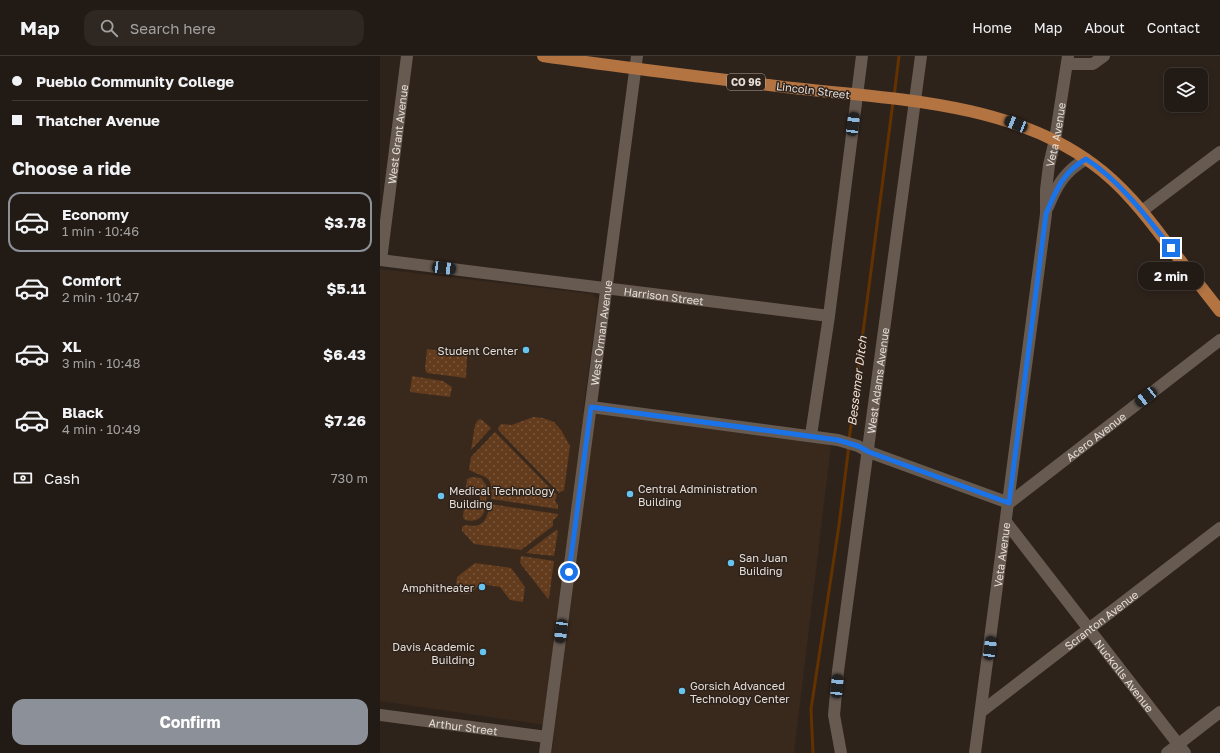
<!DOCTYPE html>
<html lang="en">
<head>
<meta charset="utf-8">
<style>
	body { margin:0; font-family:"Golos Text",sans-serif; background:#2e2722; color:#f1f3f6; height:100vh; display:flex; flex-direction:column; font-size:15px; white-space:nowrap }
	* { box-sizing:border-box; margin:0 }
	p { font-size:13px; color:#a2a1a0 }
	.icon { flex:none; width:22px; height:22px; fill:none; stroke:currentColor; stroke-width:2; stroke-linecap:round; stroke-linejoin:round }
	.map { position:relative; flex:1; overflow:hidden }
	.drawer { display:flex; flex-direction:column; background:#221a14; width:380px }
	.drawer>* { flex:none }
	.hud { display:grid; align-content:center; height:88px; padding:0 12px; background:#221a14 }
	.buttons { position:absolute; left:784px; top:12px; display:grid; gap:8px }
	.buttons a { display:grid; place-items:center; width:44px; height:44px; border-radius:8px; background:#221a14; box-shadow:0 2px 6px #0003,0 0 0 1px #3f3834; font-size:20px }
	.end { position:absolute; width:18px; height:18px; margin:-9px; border:5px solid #1a73e8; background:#fff; box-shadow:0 0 0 2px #fff }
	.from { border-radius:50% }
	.bubble { position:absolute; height:28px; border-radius:12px; background:#221a14; box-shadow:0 2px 6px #0003,0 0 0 1px #3f3834; font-size:13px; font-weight:700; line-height:28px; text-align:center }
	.car { position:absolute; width:12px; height:24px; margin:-12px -6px; border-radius:5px; box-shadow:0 0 3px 1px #0007; background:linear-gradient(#222 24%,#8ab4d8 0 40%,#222 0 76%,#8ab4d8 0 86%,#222 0) }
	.hud b { display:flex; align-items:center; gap:14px; height:38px; font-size:15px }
	.hud b+b { border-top:1px solid #3f3834 }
	.hud i { width:10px; height:10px; background:#f1f3f6 }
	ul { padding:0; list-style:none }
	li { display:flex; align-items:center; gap:12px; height:60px; margin:0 8px 6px; padding:0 4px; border:2px solid transparent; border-radius:12px }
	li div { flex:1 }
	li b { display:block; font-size:15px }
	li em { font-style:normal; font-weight:700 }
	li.selected { border-color:#8c9099 }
	li>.icon { width:36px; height:36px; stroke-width:1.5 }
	h2 { padding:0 12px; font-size:18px; line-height:48px }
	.pay { display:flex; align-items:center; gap:10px; height:44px; padding:0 12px; font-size:15px }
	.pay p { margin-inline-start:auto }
	.action { display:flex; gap:8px; margin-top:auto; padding:8px 12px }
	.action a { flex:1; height:46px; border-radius:12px; background:#8c9099; color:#fff; font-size:16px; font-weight:700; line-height:46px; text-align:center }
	header { display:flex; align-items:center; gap:24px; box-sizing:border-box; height:56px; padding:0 20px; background:#221a14; border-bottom:1px solid #3f3834 }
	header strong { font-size:19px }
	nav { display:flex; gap:22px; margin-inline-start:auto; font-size:14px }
	.search { width:280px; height:36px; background:#2e2722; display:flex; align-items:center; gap:10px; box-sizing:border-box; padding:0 14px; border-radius:12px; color:#a2a1a0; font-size:15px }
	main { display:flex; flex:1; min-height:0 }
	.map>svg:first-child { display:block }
	.built { fill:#39291d }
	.grass { fill:url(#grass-dots) }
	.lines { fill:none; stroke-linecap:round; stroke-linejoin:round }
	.stream { stroke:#643100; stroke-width:3 }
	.minor { stroke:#675a51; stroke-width:12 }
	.major { stroke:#b37442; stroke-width:12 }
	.route { stroke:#1a73e8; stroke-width:5 }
	.poi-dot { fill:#67c4ef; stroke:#2e231b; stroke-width:1.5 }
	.labels { text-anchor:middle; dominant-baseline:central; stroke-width:3; stroke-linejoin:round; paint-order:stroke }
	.shield { fill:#2e231b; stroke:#aea59f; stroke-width:1 }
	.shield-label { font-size:10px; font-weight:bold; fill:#e5ddd8 }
	.street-label { font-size:11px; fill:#e5ddd8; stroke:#2e231b }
	.poi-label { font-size:11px; fill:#e5ddd8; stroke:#2e231b; text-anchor:start }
	.water-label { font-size:12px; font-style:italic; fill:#f3dfd1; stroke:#2e231b }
</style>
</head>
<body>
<header>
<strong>Map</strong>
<div class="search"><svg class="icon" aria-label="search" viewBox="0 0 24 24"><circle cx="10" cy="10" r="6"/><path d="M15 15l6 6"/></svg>Search here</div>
<nav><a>Home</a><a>Map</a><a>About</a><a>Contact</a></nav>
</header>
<main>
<section class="drawer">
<div class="hud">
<b><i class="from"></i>Pueblo Community College</b>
<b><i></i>Thatcher Avenue</b>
</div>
<h2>Choose a ride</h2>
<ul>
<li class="selected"><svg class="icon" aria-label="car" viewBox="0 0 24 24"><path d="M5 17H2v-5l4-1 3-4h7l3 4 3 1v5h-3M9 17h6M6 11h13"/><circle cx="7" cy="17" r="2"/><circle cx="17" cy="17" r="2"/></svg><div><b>Economy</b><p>1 min · 10:46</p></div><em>$3.78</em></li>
<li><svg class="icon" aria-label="car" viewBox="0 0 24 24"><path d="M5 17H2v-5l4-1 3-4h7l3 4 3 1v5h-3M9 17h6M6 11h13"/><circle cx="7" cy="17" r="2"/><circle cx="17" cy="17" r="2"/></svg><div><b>Comfort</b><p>2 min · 10:47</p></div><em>$5.11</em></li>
<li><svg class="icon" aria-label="car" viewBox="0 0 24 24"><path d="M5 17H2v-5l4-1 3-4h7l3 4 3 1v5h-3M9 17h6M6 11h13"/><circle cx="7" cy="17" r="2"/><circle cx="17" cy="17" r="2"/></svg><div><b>XL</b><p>3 min · 10:48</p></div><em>$6.43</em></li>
<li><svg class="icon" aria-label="car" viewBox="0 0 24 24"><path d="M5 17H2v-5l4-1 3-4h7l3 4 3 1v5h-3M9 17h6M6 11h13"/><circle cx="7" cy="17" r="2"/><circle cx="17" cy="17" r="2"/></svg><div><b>Black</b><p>4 min · 10:49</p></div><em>$7.26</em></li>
</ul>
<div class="pay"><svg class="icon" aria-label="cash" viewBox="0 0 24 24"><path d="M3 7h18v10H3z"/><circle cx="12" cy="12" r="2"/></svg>Cash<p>730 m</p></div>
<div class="action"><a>Confirm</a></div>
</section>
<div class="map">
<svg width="840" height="697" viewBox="0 0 840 697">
	<defs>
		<pattern id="grass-dots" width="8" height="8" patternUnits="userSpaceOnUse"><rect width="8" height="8" fill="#633b1d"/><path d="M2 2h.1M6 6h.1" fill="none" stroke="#79573d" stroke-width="1.8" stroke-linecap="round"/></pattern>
	</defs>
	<rect width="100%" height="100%" fill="#2e231b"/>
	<!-- built -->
	<path class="built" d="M0 213 212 238 218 243 203 355 451 389 414 697H172L174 679 172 674V670L0 645Z"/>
	<!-- grass -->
	<path class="grass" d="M47 293 87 299 86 322 47 317 45 313Z
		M32 320 63 325 72 331 70 341 30 336Z
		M153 361 163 362 174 366 181 374 190 390 184 435H182L179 437 119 375 118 372 121 368 132 369Z
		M101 363 111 372 91 394 95 369 98 364Z
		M115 376 177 439 175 445 178 449V453L111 443C113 418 107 423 89 414L91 401Z
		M92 421 101 422 107 430C106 447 108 469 85 464L83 461 85 444H89L92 448 95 449 99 448 100 444V441L97 438 92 439 90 441 85 440 87 423Z
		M110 448 178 458 177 461 173 464V470L141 494 94 488 82 475V471C86 468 89 470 94 470 106 469 108 458 110 448Z
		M176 474 178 475 174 500 146 497Z
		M141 500 174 505 169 542 168 543 140 507Z
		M95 507 131 512 145 531 143 546 130 544 120 531 101 528 89 538 75 537 77 521Z"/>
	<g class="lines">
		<!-- stream -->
		<path class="stream" d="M514 41 519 0
			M469 384 513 46
			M433 697 431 653 459 469 469 389"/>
		<!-- minor -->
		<g class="minor">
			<path d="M687 8H713L724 0"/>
			<path d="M668 151C677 129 685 115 706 103"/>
			<path d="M762 155 840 96"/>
			<path id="s1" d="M0 204 449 260"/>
			<path id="s2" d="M1 204 27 0"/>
			<path id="s3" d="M211 351 458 384 478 390 489 396 629 447 840 284"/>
			<path d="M431 379 449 260 482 0"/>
			<path id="s4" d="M626 466 805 697"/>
			<path id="s5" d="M602 655 840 472"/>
			<path id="s6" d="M0 659 167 681"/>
			<path id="s7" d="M165 697 257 0"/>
			<path id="s8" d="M461 697 454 659 458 615 541 0"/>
			<path id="s9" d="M595 697 666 158V134L669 109 675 84 688 0"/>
			<path d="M787 697 840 656"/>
		</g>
		<!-- major -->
		<path class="major" d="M163 0C246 12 330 22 413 32 513 43 630 46 713 108 742 129 765 158 786 186 804 209 822 232 840 255"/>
	</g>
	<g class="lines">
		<!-- route -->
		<path class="route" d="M189 516 211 351 458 384 478 390 489 396 629 447 666 158C676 134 683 116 706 103 739 124 767 161 791 192"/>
	</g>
	<!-- markers -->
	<g class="poi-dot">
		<circle cx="146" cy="294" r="4"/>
		<circle cx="250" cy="438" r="4"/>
		<circle cx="61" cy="440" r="4"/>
		<circle cx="351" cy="507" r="4"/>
		<circle cx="102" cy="531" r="4"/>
		<circle cx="103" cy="596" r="4"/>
		<circle cx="302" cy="635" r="4"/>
	</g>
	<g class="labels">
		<!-- shield labels -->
		<rect class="shield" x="347" y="18" width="38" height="16" rx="3"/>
		<g class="shield-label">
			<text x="366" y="26">CO 96</text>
		</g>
		<!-- street labels -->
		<g class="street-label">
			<text transform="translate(433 34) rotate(7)">Lincoln Street</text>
			<text stroke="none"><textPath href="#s2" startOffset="127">West Grant Avenue</textPath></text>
			<text stroke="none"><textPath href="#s9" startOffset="624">Veta Avenue</textPath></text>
			<text stroke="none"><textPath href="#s1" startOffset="286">Harrison Street</textPath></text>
			<text stroke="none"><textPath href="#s7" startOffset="424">West Orman Avenue</textPath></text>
			<text stroke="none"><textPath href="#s8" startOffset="376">West Adams Avenue</textPath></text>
			<text stroke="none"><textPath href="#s3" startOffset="541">Acero Avenue</textPath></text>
			<text stroke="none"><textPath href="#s9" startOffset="200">Veta Avenue</textPath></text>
			<text stroke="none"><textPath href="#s5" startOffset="150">Scranton Avenue</textPath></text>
			<text stroke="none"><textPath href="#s4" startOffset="194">Nuckolls Avenue</textPath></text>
			<text stroke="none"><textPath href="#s6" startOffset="84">Arthur Street</textPath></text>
		</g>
		<!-- poi labels -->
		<g class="poi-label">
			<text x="138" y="294" text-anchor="end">Student Center</text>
			<text x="258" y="432">Central Administration<tspan x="258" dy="13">Building</tspan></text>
			<text x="69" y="434">Medical Technology<tspan x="69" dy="13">Building</tspan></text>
			<text x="359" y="501">San Juan<tspan x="359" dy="13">Building</tspan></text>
			<text x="94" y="531" text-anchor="end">Amphitheater</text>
			<text x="95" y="590" text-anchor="end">Davis Academic<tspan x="95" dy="13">Building</tspan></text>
			<text x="310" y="629">Gorsich Advanced<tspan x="310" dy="13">Technology Center</tspan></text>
		</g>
		<!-- water labels -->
		<g class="water-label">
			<text transform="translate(477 325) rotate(-83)">Bessemer Ditch</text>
		</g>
	</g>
</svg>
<div class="buttons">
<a><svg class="icon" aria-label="layers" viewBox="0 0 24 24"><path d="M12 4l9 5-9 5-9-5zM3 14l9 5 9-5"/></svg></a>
</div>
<i class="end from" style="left:189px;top:516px"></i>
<i class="end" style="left:791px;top:192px"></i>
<div class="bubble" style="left:758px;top:206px;width:66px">2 min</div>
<i class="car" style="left:473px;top:68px;rotate:7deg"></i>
<i class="car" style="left:636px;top:68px;rotate:292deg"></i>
<i class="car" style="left:64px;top:212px;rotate:97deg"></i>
<i class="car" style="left:766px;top:341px;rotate:232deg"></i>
<i class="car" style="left:181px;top:575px;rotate:187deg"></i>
<i class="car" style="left:610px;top:592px;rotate:8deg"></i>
<i class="car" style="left:457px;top:630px;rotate:5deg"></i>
</div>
</main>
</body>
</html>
